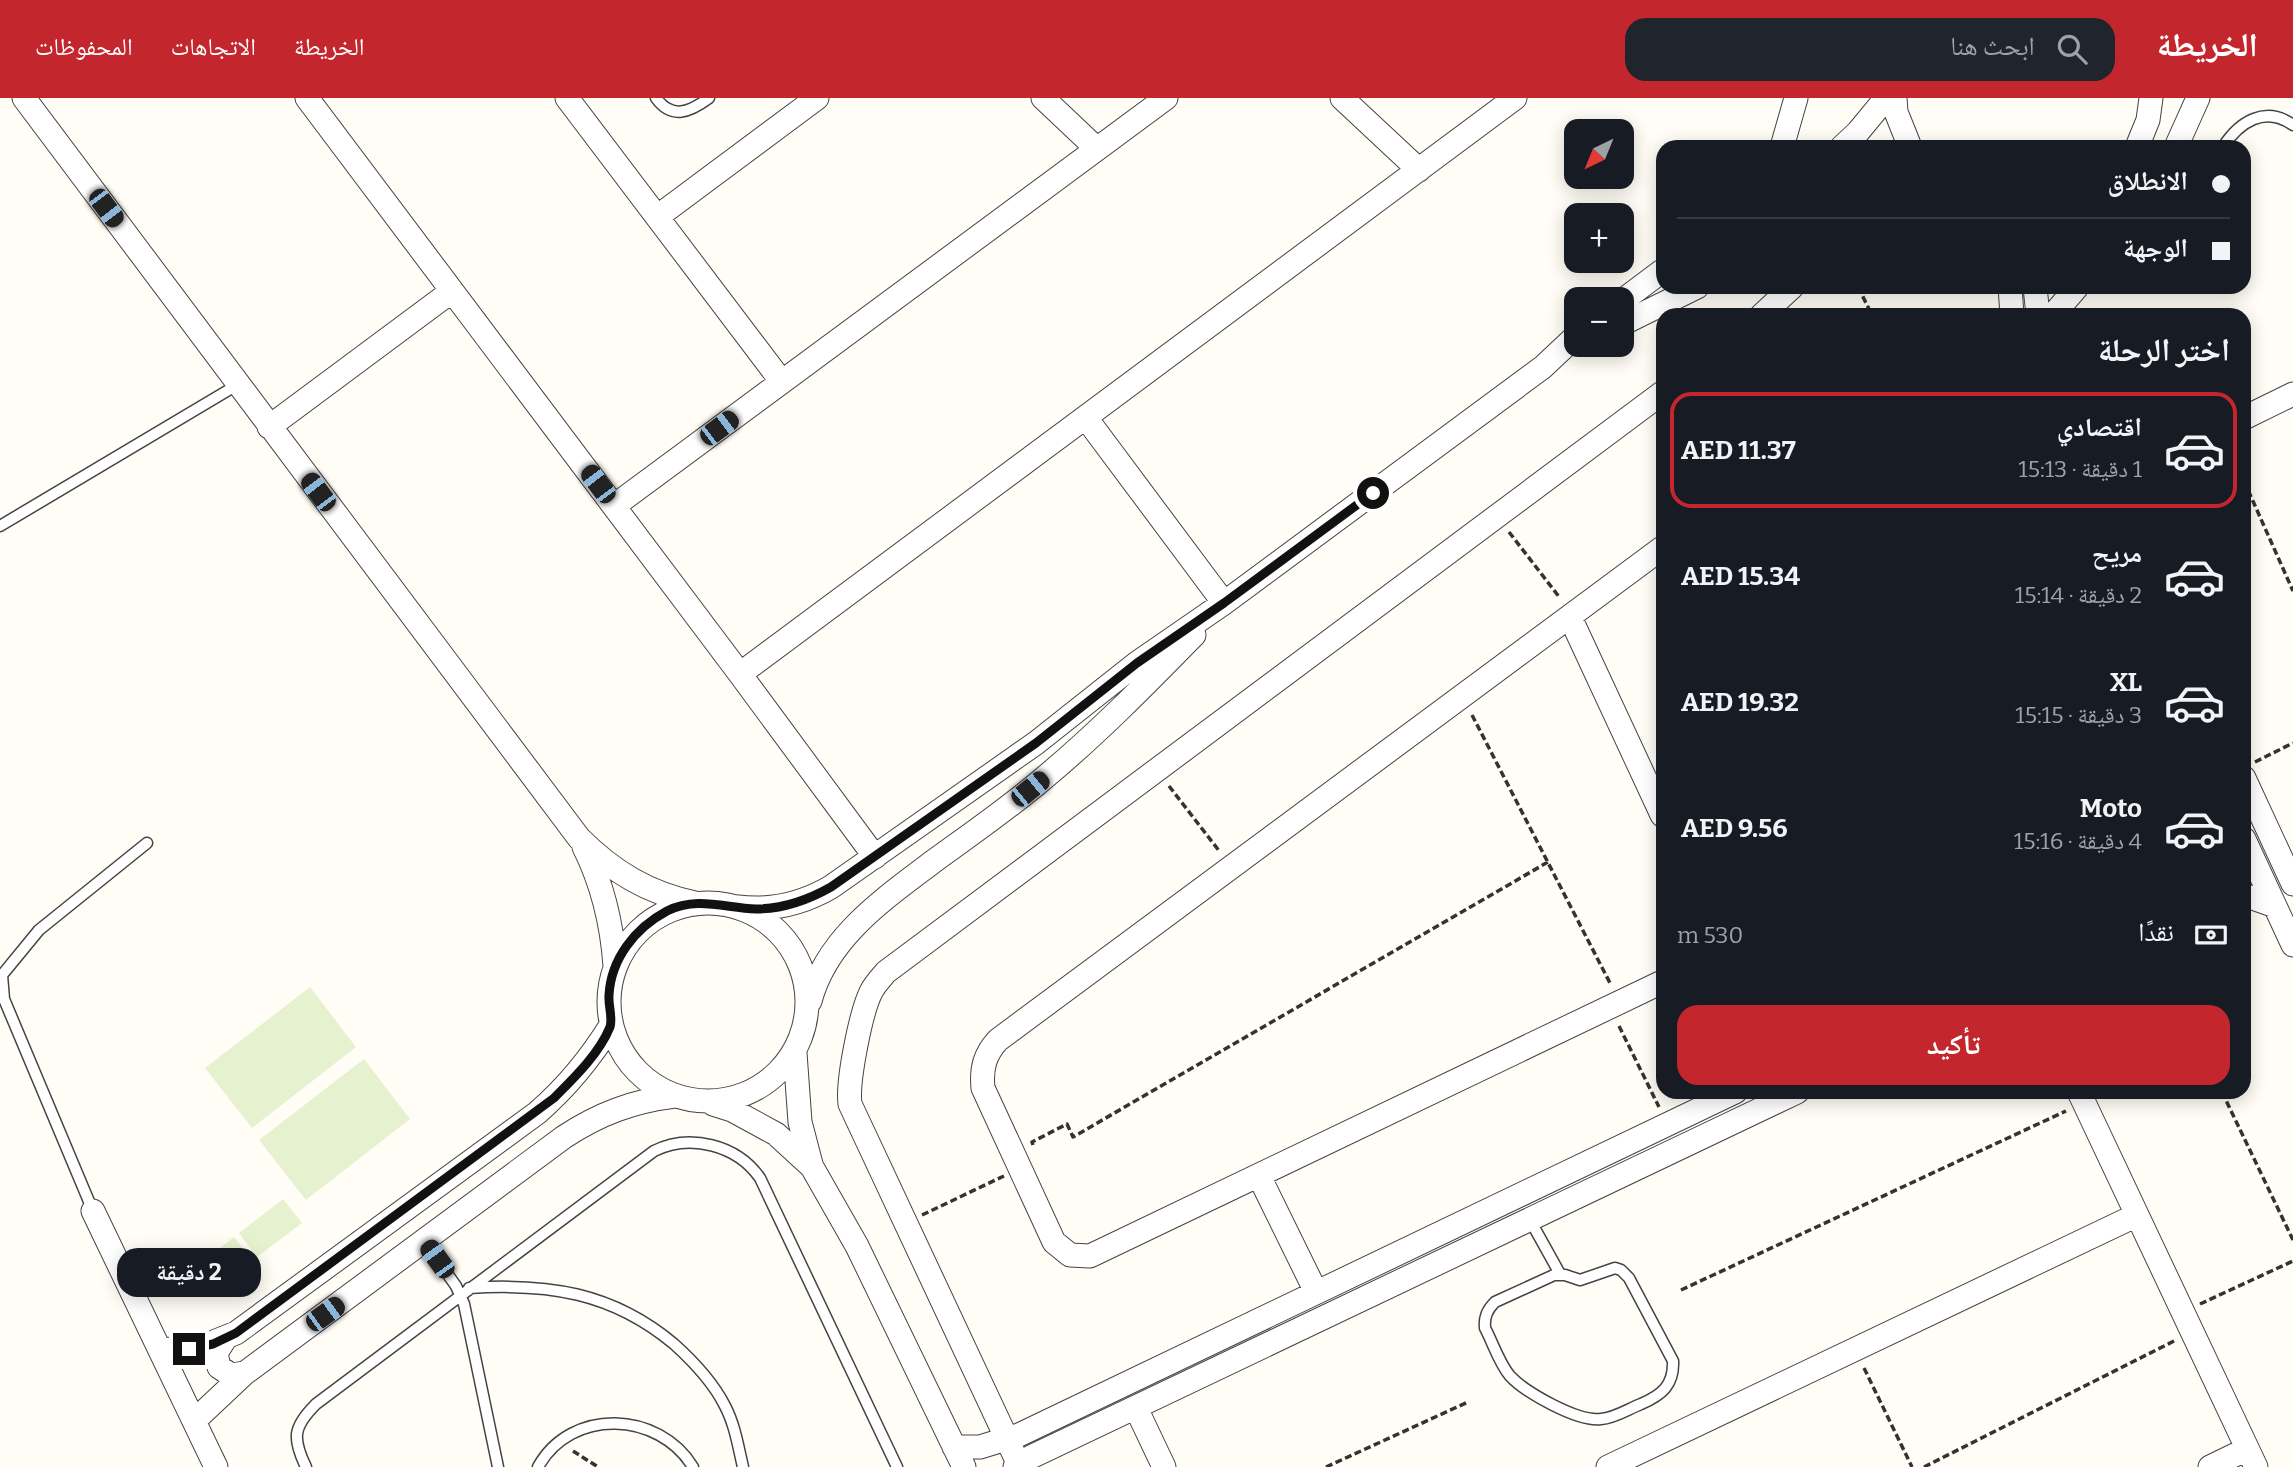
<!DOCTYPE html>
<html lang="ar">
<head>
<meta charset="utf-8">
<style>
	body { margin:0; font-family:Bitter,"Noto Naskh Arabic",serif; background:#20242c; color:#f1f3f6; direction:rtl; height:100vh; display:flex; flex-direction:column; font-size:26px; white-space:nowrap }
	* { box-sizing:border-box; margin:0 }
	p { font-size:23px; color:#9ea1a6 }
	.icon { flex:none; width:38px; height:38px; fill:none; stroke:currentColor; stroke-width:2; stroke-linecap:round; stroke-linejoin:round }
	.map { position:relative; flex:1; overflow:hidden; direction:ltr }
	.details { position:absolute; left:1656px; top:210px; width:595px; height:791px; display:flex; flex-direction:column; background:#171b24; border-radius:21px; box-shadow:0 4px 18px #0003; direction:rtl }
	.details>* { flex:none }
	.top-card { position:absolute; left:1656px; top:42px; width:595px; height:154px; border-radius:21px; box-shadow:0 4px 18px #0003; direction:rtl; display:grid; align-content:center; height:154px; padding:0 21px; background:#171b24 }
	.needle { width:46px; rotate:223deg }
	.buttons { position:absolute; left:1564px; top:21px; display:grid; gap:14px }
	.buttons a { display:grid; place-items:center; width:70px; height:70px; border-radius:14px; background:#171b24; box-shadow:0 4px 18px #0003; font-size:35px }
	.end { position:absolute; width:32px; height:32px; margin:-16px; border:9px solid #111; background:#fff; box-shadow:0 0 0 4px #fff }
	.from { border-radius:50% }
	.bubble { position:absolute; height:49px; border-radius:21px; background:#171b24; box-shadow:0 4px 18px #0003; font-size:23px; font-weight:700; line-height:49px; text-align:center; direction:rtl }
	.car { position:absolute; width:21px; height:42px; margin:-21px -10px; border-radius:9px; box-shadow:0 0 5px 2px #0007; background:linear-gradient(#222 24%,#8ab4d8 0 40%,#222 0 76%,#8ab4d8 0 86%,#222 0) }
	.top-card b { display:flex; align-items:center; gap:24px; height:66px; font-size:26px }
	.top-card b+b { border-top:2px solid #363941 }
	.top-card i { width:18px; height:18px; background:#f1f3f6 }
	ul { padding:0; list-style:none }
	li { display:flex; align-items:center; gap:21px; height:116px; margin:0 14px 10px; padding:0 7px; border:4px solid transparent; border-radius:21px }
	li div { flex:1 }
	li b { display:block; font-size:26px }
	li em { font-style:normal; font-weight:700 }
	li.current { border-color:#c4262e }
	li>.icon { width:63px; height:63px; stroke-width:1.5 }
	h2 { padding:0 21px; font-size:32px; line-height:84px }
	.pay { display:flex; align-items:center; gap:18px; height:77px; padding:0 21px; font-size:26px }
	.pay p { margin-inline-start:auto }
	.button { display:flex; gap:14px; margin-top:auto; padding:14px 21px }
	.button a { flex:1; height:80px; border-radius:21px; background:#c4262e; color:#fff; font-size:28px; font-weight:700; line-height:80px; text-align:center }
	header { display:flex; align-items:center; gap:42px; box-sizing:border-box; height:98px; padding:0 35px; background:#c4262e; color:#fff }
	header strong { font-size:33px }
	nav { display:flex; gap:38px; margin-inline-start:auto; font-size:24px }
	.search { width:490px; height:63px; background:#20242c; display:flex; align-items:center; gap:18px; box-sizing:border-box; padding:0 24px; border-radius:21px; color:#9ea1a6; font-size:26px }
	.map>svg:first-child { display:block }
	.pitch { fill:#e6f2cf }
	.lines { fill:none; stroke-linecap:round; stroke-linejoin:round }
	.service-casing { stroke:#444; stroke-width:13 }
	.minor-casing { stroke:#444; stroke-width:25 }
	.path { stroke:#333; stroke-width:3.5; stroke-dasharray:7 3.5; stroke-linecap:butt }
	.service { stroke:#fff; stroke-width:10 }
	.minor { stroke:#fff; stroke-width:23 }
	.route { stroke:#111; stroke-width:9 }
</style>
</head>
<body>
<header>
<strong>الخريطة</strong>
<div class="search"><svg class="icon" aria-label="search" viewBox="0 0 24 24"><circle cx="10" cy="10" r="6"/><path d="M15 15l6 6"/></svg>ابحث هنا</div>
<nav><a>الخريطة</a><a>الاتجاهات</a><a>المحفوظات</a></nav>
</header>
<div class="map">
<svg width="2293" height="1369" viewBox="0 0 2293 1369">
	<rect width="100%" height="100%" fill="#fffdf5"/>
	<!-- pitch -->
	<path class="pitch" d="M310 889 356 949 252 1030 205 970Z
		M364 961 410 1021 306 1102 259 1042Z
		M283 1101 302 1125 257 1159 239 1135Z
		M234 1139 253 1163 209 1197 190 1173Z"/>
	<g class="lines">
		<defs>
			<path id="service" d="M656 0C672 22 690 14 709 0
				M2223 49C2239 24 2265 7 2293 27
				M0 428 237 287
				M93 1113 4 901 2 877 39 832 147 745
				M1530 1122 1560 1176
				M424 1143 456 1188 464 1206 498 1369
				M1615 1170 1621 1172 1629 1180 1673 1263C1674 1287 1662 1297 1641 1306 1628 1311 1615 1320 1601 1321 1578 1324 1526 1295 1510 1278 1499 1265 1493 1245 1485 1230 1484 1219 1487 1212 1495 1204L1554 1177H1565L1580 1182Z
				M469 1190C547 1185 612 1194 674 1246 694 1264 713 1284 725 1308 735 1327 738 1348 743 1369
				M306 1369C292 1340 293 1329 316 1306L654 1053C690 1035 737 1047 760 1080L897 1369
				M538 1369C571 1309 659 1313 693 1369"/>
			<path id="minor" d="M24 0 579 740C613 774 648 795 695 805
				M307 0 740 576 875 759
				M567 0 782 284
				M1043 0 1097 51
				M1342 0 1419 72
				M1895 0 1896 14 1910 49
				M1782 49 1796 0
				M1842 49 1858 34 1886 0
				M2137 49 2148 22 2151 0
				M2176 49 2198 0
				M657 119 817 0
				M2010 189 2012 217
				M2035 189 2038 217
				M1622 203 1662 173
				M1762 217 1792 189
				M2053 217 2077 189
				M1622 226 1697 189
				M1086 320 1224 505
				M2244 320 2293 296
				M269 329 452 193
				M614 408 1166 0
				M1662 450 998 942C985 956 981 970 983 990L1054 1144 1070 1157 1090 1158 1662 884
				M1570 519 1662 717
				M740 576 1515 0
				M2244 680 2293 786
				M2244 741 2293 847
				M584 749C603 787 612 826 615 868
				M2244 797 2275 808
				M609 904a99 99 0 1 1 198 0a99 99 0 1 1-198 0Z
				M738 809C772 813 802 806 831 789L1036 645 1137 565 1224 505 1543 269 1577 237
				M810 903C827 839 884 801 934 763 971 736 1009 710 1044 680 1097 636 1146 586 1194 537
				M795 955 800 1024 811 1066
				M2079 994 2256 1369
				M713 1006 732 1012 776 1036 812 1069 857 1148 964 1369
				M1259 1078 1316 1194
				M93 1113 216 1369
				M225 1241 216 1255 219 1269 231 1277 245 1275
				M160 1252 201 1249 236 1235 537 1015C567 989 590 961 611 927
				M1136 1310 1164 1369
				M194 1323 245 1275 564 1039C599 1016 633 1003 675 998
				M954 1349H980L1019 1337 1735 994
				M1015 1369 1031 1359 1797 994
				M1020 1369 850 1006C847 984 861 912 872 892 876 885 881 880 886 874L1662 295
				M1608 1369 2137 1117
				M2210 1369 2247 1351"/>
		</defs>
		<!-- service casing -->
		<use href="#service" class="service-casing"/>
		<!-- minor casing -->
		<use href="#minor" class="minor-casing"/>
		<!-- path -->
		<path class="path" d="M1858 189 1872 217
			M2244 383 2293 493
			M1509 434 1560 500
			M1472 617 1611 887
			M2255 664 2293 645
			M1169 688 1220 754
			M1619 928 1659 1009
			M2222 994 2293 1142
			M1033 1047 1032 1044 1067 1026 1073 1039 1548 764
			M922 1117 1004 1078
			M1681 1192 2066 1013
			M2200 1206 2293 1163
			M1864 1270 1912 1369
			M573 1353 598 1369
			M1326 1369 1468 1304
			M1924 1369 2176 1242"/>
		<!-- service -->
		<use href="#service" class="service"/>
		<!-- minor -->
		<use href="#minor" class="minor"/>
	</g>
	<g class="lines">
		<!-- route -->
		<path class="route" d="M189 1251 213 1246 236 1235 554 1000C574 980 599 956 610 929 613 920 608 907 609 897 611 861 635 830 667 813 697 798 725 810 756 811 783 811 808 802 831 789L1036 645 1137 565 1224 505 1373 395"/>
	</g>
</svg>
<div class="buttons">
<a><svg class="needle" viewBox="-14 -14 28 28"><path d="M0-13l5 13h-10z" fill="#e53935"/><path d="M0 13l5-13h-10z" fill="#9ea1a6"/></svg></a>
<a>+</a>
<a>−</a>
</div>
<i class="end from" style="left:1373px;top:395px"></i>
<i class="end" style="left:189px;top:1251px"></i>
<div class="bubble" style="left:117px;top:1150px;width:144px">2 دقيقة</div>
<i class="car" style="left:106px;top:110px;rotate:143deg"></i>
<i class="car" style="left:719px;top:330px;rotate:53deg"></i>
<i class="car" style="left:598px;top:386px;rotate:323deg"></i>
<i class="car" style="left:318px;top:394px;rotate:323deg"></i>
<i class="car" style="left:1030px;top:691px;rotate:51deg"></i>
<i class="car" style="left:437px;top:1161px;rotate:324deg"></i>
<i class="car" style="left:325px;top:1216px;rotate:54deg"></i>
<div class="top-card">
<b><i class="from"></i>الانطلاق</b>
<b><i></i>الوجهة</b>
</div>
<section class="details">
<h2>اختر الرحلة</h2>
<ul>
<li class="current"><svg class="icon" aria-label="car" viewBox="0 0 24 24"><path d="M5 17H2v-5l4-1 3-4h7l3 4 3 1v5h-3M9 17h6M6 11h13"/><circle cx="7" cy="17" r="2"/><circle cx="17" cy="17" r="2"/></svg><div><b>اقتصادي</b><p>1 دقيقة · 15:13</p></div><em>AED 11.37</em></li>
<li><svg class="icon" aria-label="car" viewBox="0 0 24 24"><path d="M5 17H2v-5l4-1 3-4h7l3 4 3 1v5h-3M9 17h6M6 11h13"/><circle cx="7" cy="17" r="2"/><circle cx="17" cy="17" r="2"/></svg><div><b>مريح</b><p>2 دقيقة · 15:14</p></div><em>AED 15.34</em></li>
<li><svg class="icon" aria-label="car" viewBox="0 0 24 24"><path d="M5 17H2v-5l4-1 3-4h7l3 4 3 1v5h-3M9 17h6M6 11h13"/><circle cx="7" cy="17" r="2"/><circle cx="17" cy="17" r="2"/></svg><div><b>XL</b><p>3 دقيقة · 15:15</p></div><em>AED 19.32</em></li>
<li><svg class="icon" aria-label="car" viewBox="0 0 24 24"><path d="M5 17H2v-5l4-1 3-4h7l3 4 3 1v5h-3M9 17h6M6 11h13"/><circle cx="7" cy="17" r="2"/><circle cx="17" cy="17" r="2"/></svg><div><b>Moto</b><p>4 دقيقة · 15:16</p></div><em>AED 9.56</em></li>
</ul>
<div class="pay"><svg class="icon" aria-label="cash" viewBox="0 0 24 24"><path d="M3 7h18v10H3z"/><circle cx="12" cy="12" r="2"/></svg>نقدًا<p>530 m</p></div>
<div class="button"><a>تأكيد</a></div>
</section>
</div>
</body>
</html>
